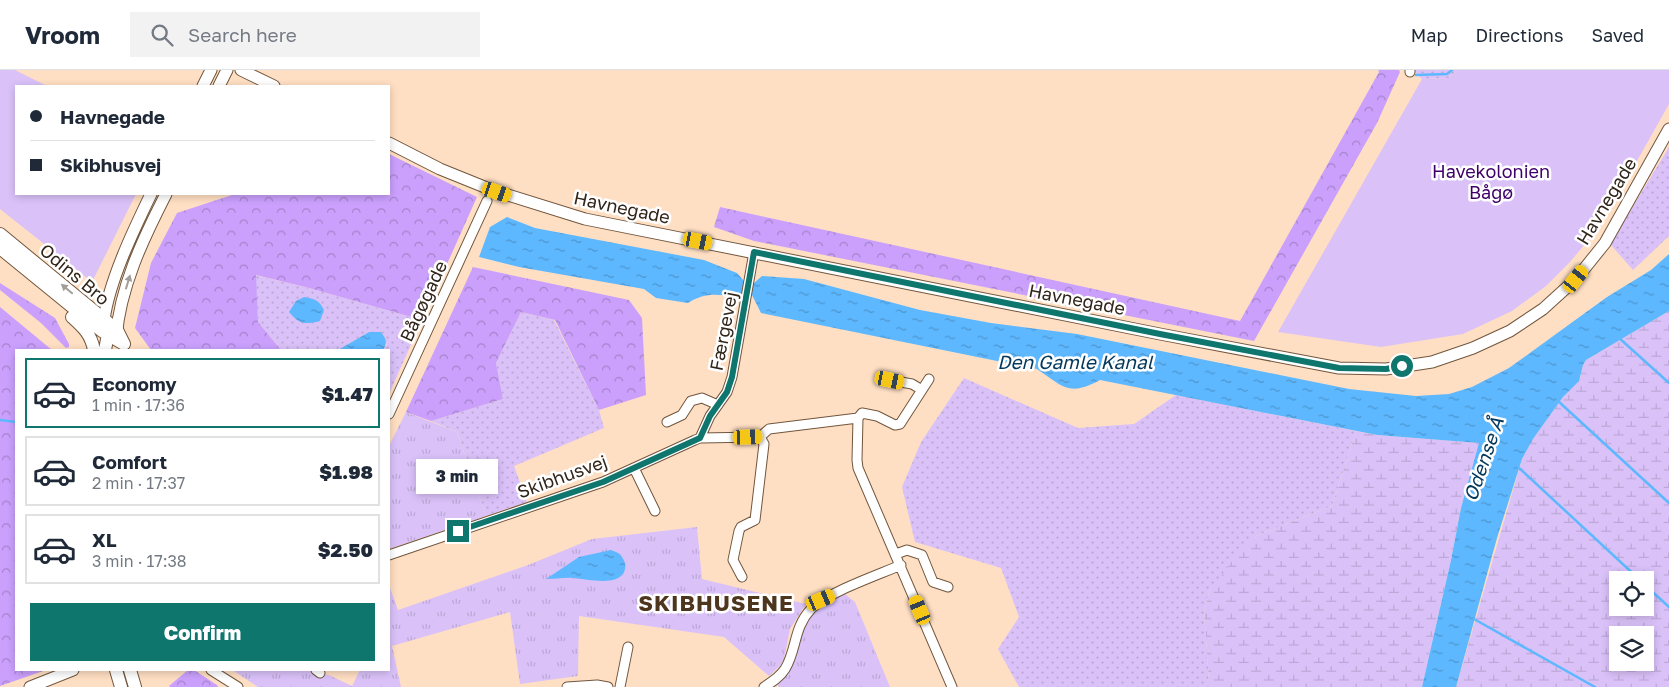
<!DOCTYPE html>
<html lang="en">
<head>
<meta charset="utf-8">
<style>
	body { margin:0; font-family:"Golos Text",sans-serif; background:#f2f2f3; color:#1f2937; height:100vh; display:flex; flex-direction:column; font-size:19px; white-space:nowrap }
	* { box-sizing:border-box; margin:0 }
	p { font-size:16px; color:#747a83 }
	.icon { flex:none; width:28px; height:28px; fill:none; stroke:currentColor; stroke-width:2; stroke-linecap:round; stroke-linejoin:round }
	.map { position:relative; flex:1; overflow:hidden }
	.drawer { position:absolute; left:15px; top:279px; width:375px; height:322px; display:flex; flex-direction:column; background:#fff; border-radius:0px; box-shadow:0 2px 8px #0003 }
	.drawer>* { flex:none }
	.guide { position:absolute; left:15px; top:15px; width:375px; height:110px; border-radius:0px; box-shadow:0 2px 8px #0003; display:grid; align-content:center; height:110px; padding:0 15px; background:#fff }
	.buttons { position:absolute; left:1609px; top:501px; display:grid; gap:10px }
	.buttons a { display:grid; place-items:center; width:45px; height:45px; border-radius:0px; background:#fff; box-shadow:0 2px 8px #0003; font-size:25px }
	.end { position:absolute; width:22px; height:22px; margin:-11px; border:6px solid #0f766e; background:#fff; box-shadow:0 0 0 2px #fff }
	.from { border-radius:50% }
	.bubble { position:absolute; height:35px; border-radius:0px; background:#fff; box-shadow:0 2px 8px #0003; font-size:16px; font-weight:800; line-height:35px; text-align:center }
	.car { position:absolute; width:15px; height:30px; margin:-15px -8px; border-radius:6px; box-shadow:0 0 4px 1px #0007; background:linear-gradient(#f5c518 24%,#345 0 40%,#f5c518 0 76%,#345 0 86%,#f5c518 0) }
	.guide b { display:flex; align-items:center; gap:18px; height:48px; font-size:19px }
	.guide b+b { border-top:1px solid #e0e1e3 }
	.guide i { width:12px; height:12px; background:#1f2937 }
	ul { padding:9px 0 0; list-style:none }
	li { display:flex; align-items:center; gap:15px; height:70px; margin:0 10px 8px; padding:0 5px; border:2px solid #e0e1e3; border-radius:0px }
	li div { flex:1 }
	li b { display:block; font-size:19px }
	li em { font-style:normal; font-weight:800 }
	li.on { border-color:#0f766e }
	li>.icon { width:45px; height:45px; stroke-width:1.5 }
	.action { display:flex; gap:10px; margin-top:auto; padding:10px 15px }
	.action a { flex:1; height:58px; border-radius:0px; background:#0f766e; color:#fff; font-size:20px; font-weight:800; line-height:58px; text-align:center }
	header { display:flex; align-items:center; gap:30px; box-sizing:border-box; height:70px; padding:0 25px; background:#fff; border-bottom:1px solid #e0e1e3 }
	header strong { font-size:24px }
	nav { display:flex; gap:28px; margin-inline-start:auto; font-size:18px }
	.search { width:350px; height:45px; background:#f2f2f3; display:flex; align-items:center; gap:12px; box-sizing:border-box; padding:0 18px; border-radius:0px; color:#747a83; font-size:19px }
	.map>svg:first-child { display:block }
	.grass { fill:url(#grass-dots) }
	.forest { fill:url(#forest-crowns) }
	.wetland { fill:url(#wetland-marsh); fill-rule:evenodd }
	.park { fill:url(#park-tufts) }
	.garden { fill:#dac2f9 }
	.water { fill:url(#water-ripples) }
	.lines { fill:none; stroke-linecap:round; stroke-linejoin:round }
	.stream { stroke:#5db8ff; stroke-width:2.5 }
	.minor-casing { stroke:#71563d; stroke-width:11 }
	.tertiary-casing { stroke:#71563d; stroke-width:13 }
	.secondary-casing { stroke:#71563d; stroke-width:14 }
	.minor { stroke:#fff; stroke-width:9 }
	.tertiary { stroke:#fff; stroke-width:11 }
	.secondary { stroke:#fff; stroke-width:12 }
	.oneway { fill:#a29d98 }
	.route { stroke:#0f766e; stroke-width:6 }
	.labels { text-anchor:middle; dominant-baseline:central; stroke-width:5; stroke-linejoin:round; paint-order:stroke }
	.park-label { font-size:18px; fill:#40006a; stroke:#fff }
	.street-label { font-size:18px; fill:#31251a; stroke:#fff }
	.water-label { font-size:19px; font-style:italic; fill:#03385b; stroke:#fff }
	.district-label { font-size:22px; font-weight:bold; letter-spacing:1px; fill:#4e351d; stroke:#fff }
</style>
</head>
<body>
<header>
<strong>Vroom</strong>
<div class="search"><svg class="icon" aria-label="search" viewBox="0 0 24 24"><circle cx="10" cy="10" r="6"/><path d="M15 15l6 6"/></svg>Search here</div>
<nav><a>Map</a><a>Directions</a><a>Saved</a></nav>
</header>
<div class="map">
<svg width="1669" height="617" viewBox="0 0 1669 617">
	<defs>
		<pattern id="grass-dots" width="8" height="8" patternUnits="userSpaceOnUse" patternTransform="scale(1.25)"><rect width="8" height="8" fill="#dac2f9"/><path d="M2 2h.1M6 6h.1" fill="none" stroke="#bca7d5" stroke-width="1.8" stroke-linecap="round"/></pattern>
		<pattern id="forest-crowns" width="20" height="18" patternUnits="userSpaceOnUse" patternTransform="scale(1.25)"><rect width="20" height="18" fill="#caa0fc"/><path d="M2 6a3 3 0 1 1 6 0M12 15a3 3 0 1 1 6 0" fill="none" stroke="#a582cb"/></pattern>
		<pattern id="wetland-marsh" width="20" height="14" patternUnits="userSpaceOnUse" patternTransform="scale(1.25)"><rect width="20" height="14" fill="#dac2f9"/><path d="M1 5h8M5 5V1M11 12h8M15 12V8" fill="none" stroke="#bca7d5"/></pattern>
		<pattern id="park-tufts" width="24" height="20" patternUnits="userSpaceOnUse" patternTransform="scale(1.25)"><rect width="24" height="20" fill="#dac2f9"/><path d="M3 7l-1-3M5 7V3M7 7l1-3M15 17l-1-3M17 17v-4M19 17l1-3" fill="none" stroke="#bca7d5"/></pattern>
		<pattern id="water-ripples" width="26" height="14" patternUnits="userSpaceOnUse" patternTransform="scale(1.25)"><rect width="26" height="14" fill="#5db8ff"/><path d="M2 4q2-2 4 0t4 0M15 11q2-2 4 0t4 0" fill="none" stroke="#4d95ce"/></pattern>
	</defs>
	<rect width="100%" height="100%" fill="#ffdfc3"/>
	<!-- grass -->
	<path class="grass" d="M1413 0H1458L1449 8 1422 9Z
		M1669 77V166L1633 200 1610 174Z
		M255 205 309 218 422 250 389 324V280H383L387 274 369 262 338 280H281L258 252Z
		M521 242 554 250 599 340 604 358 514 396 527 432 486 446 457 362 431 351 503 329 496 293Z
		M964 308 1078 358 1134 354 1176 325 1356 361 1332 436 1256 466 1209 522 1204 542 1209 611 1212 617H1019L998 579 1019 547 1001 498 915 472 902 417 921 372Z"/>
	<!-- forest -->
	<path class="forest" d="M1378 0H1399L1400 2 1377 53 1254 271 754 171 714 157 720 137 1240 251 1379 2Z
		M389 84 477 127 422 250 309 218 256 205 258 252 281 280H151L135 258 151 193 177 143 235 124H389Z
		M473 197 629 230 642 248 646 325 599 340 555 250 521 242 496 293 503 329 431 351 406 342Z
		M0 213 55 248 69 274V277L66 278 41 253 0 220Z
		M0 237 52 280H16V600H46L0 616Z
		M188 600H194L217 615 218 617H170L169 616Z"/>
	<!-- wetland -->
	<path class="wetland" d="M1669 241V617H1456L1522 389 1533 369 1563 327 1580 308 1583 295 1586 290ZM1618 510H1645V538H1618ZM1618 565H1645V592H1618Z
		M1356 361 1377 365 1480 373 1461 438 1451 490 1422 617H1212L1209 612 1204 542 1209 522 1239 482 1256 466 1332 436Z"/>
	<!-- park -->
	<path class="park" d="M406 342 457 362 486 446 389 479V376Z
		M697 457 702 509 806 534 790 559 784 589 780 596 769 606 724 567 579 546 578 606 520 614 510 542 392 576 401 617H258L234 601 311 600 312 602 329 605 352 616 360 600H389V515L398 540 528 495 592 469Z
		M845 524 855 532 890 617H779L777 614C784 607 790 601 794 592 803 569 799 549 823 533 829 529 838 527 845 524Z"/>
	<!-- garden -->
	<path class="garden" d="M0 0H15L47 16H16V124H136L92 212 0 139Z
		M1458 0H1669V34L1601 155 1570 192 1546 216 1512 241 1463 264 1381 277 1278 262 1422 9 1449 8Z"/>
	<!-- water -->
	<path class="water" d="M507 147 535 158 704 190 737 203 744 211 754 213 762 206 804 209 920 240 991 253 1077 264 1349 319 1416 326 1449 324 1472 317 1509 298 1607 227 1651 200 1669 184V241L1586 290 1583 295 1579 311 1563 327 1533 369 1522 389 1497 468 1456 617H1422L1451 490 1461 438 1479 373 1377 365 1100 310C1068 327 1064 317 1037 299L761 243 752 225 742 223 738 228C718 224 706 222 688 233L656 228 644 219 519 197 479 187 490 157Z
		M304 227C315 229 319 230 324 240L320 251C304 255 299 254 289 242L296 231Z
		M369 262H381C386 269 388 272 383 280H338Z
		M611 480C616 482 621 483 623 489 626 493 626 499 623 504 614 516 587 509 574 508 565 507 555 509 546 509L579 487Z"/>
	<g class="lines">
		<!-- stream -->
		<path class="stream" d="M1416 5 1447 4 1452 0
			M1618 267 1669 313
			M1558 331 1669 433
			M0 350 16 352
			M1518 397 1640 510
			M1645 515 1669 537
			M1474 549 1595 617"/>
		<defs>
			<path id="minor" d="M1410 0V2
				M890 310 912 314 922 320
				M389 344 487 131
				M858 348 857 390 858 398 952 617
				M667 352 682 345 691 331 702 328 718 335
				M700 368 710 346 727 322 732 307 754 182
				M634 398 655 441
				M896 484 907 480 922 485 933 512 948 517
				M389 485 603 412 695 370 700 368 760 367 769 359 858 348 862 343 877 346 895 355 900 354 929 309
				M742 507 733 490 739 461 741 457 755 450 764 374 760 367
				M211 600 238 617
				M316 600 320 603
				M567 617 597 615 608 617
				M620 617 628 577
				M764 617C772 612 780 607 785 599 797 580 793 558 811 539 826 523 878 505 901 495"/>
			<path id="tertiary" d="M241 0 274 16
				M203 16 211 0
				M219 16 227 0
				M389 73 440 99 492 120 585 149 1160 264 1339 298 1386 299 1432 292 1473 278 1510 261 1543 239 1576 209 1605 173 1669 59
				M104 250C109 211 134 159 151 124
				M116 268C120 217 143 169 166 124
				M30 617 73 600"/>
			<path id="secondary" d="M0 164 117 260 124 274
				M0 178 102 261 124 274
				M72 247C83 257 91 264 94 280
				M105 280 108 264 106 257
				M116 600 121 617
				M130 600 135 617"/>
		</defs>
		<!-- minor casing -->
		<use href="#minor" class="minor-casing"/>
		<!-- tertiary casing -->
		<use href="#tertiary" class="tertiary-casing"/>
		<!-- secondary casing -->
		<use href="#secondary" class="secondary-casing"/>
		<!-- minor -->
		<use href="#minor" class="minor"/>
		<!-- tertiary -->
		<use href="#tertiary" class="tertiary"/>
		<!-- secondary -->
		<use href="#secondary" class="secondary"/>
	</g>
	<!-- one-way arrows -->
	<defs><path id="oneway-solid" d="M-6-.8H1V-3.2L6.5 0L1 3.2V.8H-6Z" transform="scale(1.25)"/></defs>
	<g class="oneway">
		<use href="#oneway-solid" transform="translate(128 212) rotate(-73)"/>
		<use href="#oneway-solid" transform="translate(67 219) rotate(-140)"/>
	</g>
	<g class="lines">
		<!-- route -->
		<path class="route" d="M458 461 603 412 700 368 710 346 727 322 732 307 754 182 1160 264 1339 298 1386 299 1402 296"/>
	</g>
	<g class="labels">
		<!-- park labels -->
		<g class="park-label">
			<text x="1491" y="101">Havekolonien<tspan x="1491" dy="21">Bågø</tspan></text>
		</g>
		<!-- street labels -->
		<g class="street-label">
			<text transform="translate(1606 131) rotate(-59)">Havnegade</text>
			<text transform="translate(622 137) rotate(12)">Havnegade</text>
			<text transform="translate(75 204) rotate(40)">Odins Bro</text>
			<text transform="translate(1077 229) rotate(11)">Havnegade</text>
			<text transform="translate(423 231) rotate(-65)">Bågøgade</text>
			<text transform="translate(723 261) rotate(-79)">Færgevej</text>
			<text transform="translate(562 406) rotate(-20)">Skibhusvej</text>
		</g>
		<!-- water labels -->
		<g class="water-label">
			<text x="1075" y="291">Den Gamle Kanal</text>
			<text transform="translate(1483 389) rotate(-71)">Odense Å</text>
		</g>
		<!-- district labels -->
		<g class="district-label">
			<text x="716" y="532">SKIBHUSENE</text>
		</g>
	</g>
</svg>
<div class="buttons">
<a><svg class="icon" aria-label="locate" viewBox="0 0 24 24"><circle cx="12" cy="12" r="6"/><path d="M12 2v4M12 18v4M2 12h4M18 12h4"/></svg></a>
<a><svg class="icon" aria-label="layers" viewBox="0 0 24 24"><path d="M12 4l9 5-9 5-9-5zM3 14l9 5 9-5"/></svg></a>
</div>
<i class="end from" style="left:1402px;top:296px"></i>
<i class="end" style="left:458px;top:461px"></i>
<div class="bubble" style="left:416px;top:389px;width:82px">3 min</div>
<i class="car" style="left:497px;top:122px;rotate:109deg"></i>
<i class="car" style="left:698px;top:171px;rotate:101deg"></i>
<i class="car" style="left:1576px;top:209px;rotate:39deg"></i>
<i class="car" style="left:890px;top:310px;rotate:102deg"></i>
<i class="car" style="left:748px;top:367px;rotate:88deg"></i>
<i class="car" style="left:821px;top:530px;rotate:67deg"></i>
<i class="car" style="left:920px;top:540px;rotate:337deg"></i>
<div class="guide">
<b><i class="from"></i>Havnegade</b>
<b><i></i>Skibhusvej</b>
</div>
<section class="drawer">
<ul>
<li class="on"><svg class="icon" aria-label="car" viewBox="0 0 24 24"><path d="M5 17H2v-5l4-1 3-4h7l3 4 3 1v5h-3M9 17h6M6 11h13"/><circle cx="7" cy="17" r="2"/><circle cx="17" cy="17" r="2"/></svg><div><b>Economy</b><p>1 min · 17:36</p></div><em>$1.47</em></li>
<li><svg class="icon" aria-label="car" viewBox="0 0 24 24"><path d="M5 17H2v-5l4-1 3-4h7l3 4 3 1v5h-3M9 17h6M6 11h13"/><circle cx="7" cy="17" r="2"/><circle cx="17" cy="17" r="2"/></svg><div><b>Comfort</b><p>2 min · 17:37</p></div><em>$1.98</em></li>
<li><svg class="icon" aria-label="car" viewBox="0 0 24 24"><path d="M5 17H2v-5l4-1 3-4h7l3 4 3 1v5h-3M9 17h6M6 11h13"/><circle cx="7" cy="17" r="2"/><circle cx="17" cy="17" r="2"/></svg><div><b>XL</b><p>3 min · 17:38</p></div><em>$2.50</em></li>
</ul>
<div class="action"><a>Confirm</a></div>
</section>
</div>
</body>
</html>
